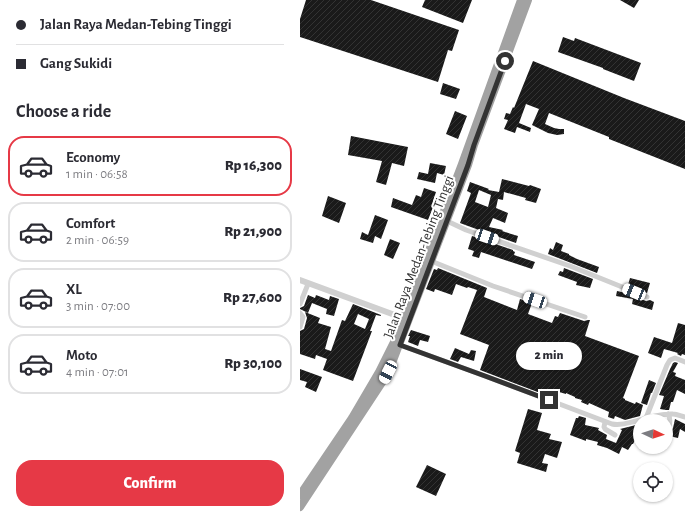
<!DOCTYPE html>
<html lang="en">
<head>
<meta charset="utf-8">
<style>
	body { margin:0; font-family:"Alegreya Sans",sans-serif; background:#f2f2f3; color:#2b2b33; height:100vh; display:flex; flex-direction:column; font-size:15px; white-space:nowrap }
	* { box-sizing:border-box; margin:0 }
	p { font-size:13px; color:#7c7c81 }
	.icon { flex:none; width:22px; height:22px; fill:none; stroke:currentColor; stroke-width:2; stroke-linecap:round; stroke-linejoin:round }
	.map { position:relative; flex:1; overflow:hidden }
	.details { display:flex; flex-direction:column; background:#fff; width:300px }
	.details>* { flex:none }
	.top-card { display:grid; align-content:center; height:88px; padding:0 16px; background:#fff }
	.needle { width:26px; rotate:94deg }
	.controls { position:absolute; left:333px; top:414px; display:grid; gap:8px }
	.controls a { display:grid; place-items:center; width:40px; height:40px; border-radius:50%; background:#fff; box-shadow:0 1px 3px #0004; font-size:20px }
	.end { position:absolute; width:18px; height:18px; margin:-9px; border:5px solid #333; background:#fff; box-shadow:0 0 0 2px #fff }
	.from { border-radius:50% }
	.bubble { position:absolute; height:28px; border-radius:14px; background:#fff; box-shadow:0 1px 3px #0004; font-size:13px; font-weight:800; line-height:28px; text-align:center }
	.car { position:absolute; width:12px; height:24px; margin:-12px -6px; border-radius:5px; box-shadow:0 0 3px 1px #0007; background:linear-gradient(#fff 24%,#345 0 40%,#fff 0 76%,#345 0 86%,#fff 0) }
	.top-card b { display:flex; align-items:center; gap:14px; height:38px; font-size:15px }
	.top-card b+b { border-top:1px solid #e1e1e2 }
	.top-card i { width:10px; height:10px; background:#2b2b33 }
	ul { padding:0; list-style:none }
	li { display:flex; align-items:center; gap:12px; height:60px; margin:0 8px 6px; padding:0 8px; border:2px solid #e1e1e2; border-radius:16px }
	li div { flex:1 }
	li b { display:block; font-size:15px }
	li em { font-style:normal; font-weight:800 }
	li.current { border-color:#e63946 }
	li>.icon { width:36px; height:36px; stroke-width:1.5 }
	h2 { padding:0 16px; font-size:18px; line-height:48px }
	.action { display:flex; gap:8px; margin-top:auto; padding:8px 16px }
	.action a { flex:1; height:46px; border-radius:16px; background:#e63946; color:#fff; font-size:16px; font-weight:800; line-height:46px; text-align:center }
	main { display:flex; flex:1; min-height:0 }
	.map>svg:first-child { display:block }
	.building { fill:url(#building-hatch); fill-rule:evenodd }
	.lines { fill:none; stroke-linecap:round; stroke-linejoin:round }
	.minor { stroke:#d0d0d0; stroke-width:5 }
	.tertiary { stroke:#d0d0d0; stroke-width:6 }
	.trunk { stroke:#a2a2a2; stroke-width:8 }
	.route { stroke:#333; stroke-width:5 }
	.labels { text-anchor:middle; dominant-baseline:central; stroke-width:4; stroke-linejoin:round; paint-order:stroke }
	.street-label { font-size:14px; fill:#333; stroke:#fff }
</style>
</head>
<body>
<main>
<section class="details">
<div class="top-card">
<b><i class="from"></i>Jalan Raya Medan-Tebing Tinggi</b>
<b><i></i>Gang Sukidi</b>
</div>
<h2>Choose a ride</h2>
<ul>
<li class="current"><svg class="icon" aria-label="car" viewBox="0 0 24 24"><path d="M5 17H2v-5l4-1 3-4h7l3 4 3 1v5h-3M9 17h6M6 11h13"/><circle cx="7" cy="17" r="2"/><circle cx="17" cy="17" r="2"/></svg><div><b>Economy</b><p>1 min · 06:58</p></div><em>Rp 16,300</em></li>
<li><svg class="icon" aria-label="car" viewBox="0 0 24 24"><path d="M5 17H2v-5l4-1 3-4h7l3 4 3 1v5h-3M9 17h6M6 11h13"/><circle cx="7" cy="17" r="2"/><circle cx="17" cy="17" r="2"/></svg><div><b>Comfort</b><p>2 min · 06:59</p></div><em>Rp 21,900</em></li>
<li><svg class="icon" aria-label="car" viewBox="0 0 24 24"><path d="M5 17H2v-5l4-1 3-4h7l3 4 3 1v5h-3M9 17h6M6 11h13"/><circle cx="7" cy="17" r="2"/><circle cx="17" cy="17" r="2"/></svg><div><b>XL</b><p>3 min · 07:00</p></div><em>Rp 27,600</em></li>
<li><svg class="icon" aria-label="car" viewBox="0 0 24 24"><path d="M5 17H2v-5l4-1 3-4h7l3 4 3 1v5h-3M9 17h6M6 11h13"/><circle cx="7" cy="17" r="2"/><circle cx="17" cy="17" r="2"/></svg><div><b>Moto</b><p>4 min · 07:01</p></div><em>Rp 30,100</em></li>
</ul>
<div class="action"><a>Confirm</a></div>
</section>
<div class="map">
<svg width="385" height="514" viewBox="0 0 385 514">
	<defs>
		<pattern id="building-hatch" width="6" height="6" patternUnits="userSpaceOnUse"><rect width="6" height="6" fill="#1a1a1a"/><path d="M-1 1l2-2M0 6l6-6M5 7l2-2" fill="none" stroke="#333"/></pattern>
	</defs>
	<rect width="100%" height="100%" fill="#fff"/>
	<!-- building -->
	<path class="building" d="M6 0H71L159 30 152 51 148 50 138 82 0 37V19Z
		M125 0H172L163 23 122 7Z
		M320 0H339L334 8Z
		M263 37 274 41 275 38 341 63 334 81 303 69V68L258 52Z
		M233 61 324 98 385 121V169L309 139V137L249 113 245 124 254 128 259 129H264V134L257 135 248 133 232 125 239 109 226 104 219 123 231 128 230 132 217 127 215 133 204 129 208 120 204 119 206 113 210 114 213 107 214 108Z
		M143 83 160 89 156 99 140 94Z
		M155 111 167 116 158 139 146 134Z
		M51 136 108 147 104 166 92 163 86 185 76 182 82 161 48 155Z
		M130 163 146 166 144 175 137 173 135 183 117 179 119 172 128 174Z
		M202 179 229 186 230 185 241 189 236 203 225 200 226 198 204 192 203 200 198 199 196 208 208 213 205 223 193 218 189 227 203 230 202 231 218 236 216 243 168 226 160 223 171 193 167 191 170 182 189 189 188 190 199 192ZM179 190 191 195 188 207 175 202Z
		M124 188 136 192 133 201 135 202 128 220 91 207 93 198 112 205 116 195 121 197Z
		M28 196 46 203 39 223 22 216Z
		M75 215 88 220 81 239 75 236 73 243 60 239 62 232 68 235Z
		M172 236 213 250V251L215 252 214 255 235 262 232 269 181 252 179 258 172 256 174 251 168 249Z
		M90 239 100 243 93 259 84 255Z
		M256 242 263 245 261 251 269 254V255L277 259 299 267 297 273 248 254 250 248 253 250Z
		M138 268 187 288 184 297 217 310 220 299 232 303 228 314 252 323 255 316 258 317 260 313 284 321 288 320H290L285 336 339 356 323 398 325 399V400L335 404 336 402 343 405 340 416 325 420 315 416 314 419 308 417 309 412 289 403 288 405 281 402 282 400 275 398V397L266 393V394L259 392 256 399 180 370 189 345 160 334 177 290 168 287 167 288 156 284 152 295 135 289 134 292 126 289 134 269 137 270Z
		M264 268 293 279 290 288 276 285 277 282 258 275 260 271 263 272Z
		M330 278 350 283 347 293 328 285Z
		M317 291 326 293 346 301 350 300 354 302 352 310 332 304 333 299 316 296Z
		M8 295 15 298 16 295 29 300 30 296 39 299 34 316 26 314 27 309 12 303 8 313 0 309V308L4 306Z
		M53 304 81 315V316L76 315 70 331H72L53 381 23 370 27 359 16 355 15 359 0 354V331L4 329 7 318 5 312 20 318 18 323 31 327 25 349 31 351 42 320 45 321ZM58 314 69 319 65 329 54 324Z
		M378 323 385 325V355L382 354 381 356 377 354 378 353 364 349 361 358 348 353 354 337 372 343Z
		M111 330 130 336 128 342 120 340 118 346 108 342 110 336H108Z
		M155 348 169 354 171 350 176 351 174 361 161 357 158 362 150 359Z
		M375 362 378 363 373 372 376 373 375 376 385 380V394L377 390 373 402H371L369 410H366L360 409 364 396 359 395 370 369 373 363Z
		M0 369 22 377 16 392 5 387 7 382 0 380Z
		M349 380 356 383 352 393H351L347 405 341 403Z
		M228 409 242 413 237 430 251 434 249 439 262 442 257 458 245 454 242 463 248 464 246 472 217 463 220 453 215 451Z
		M279 416 286 418 285 425 299 428 298 430 307 435 306 439 316 443 322 430 320 429 340 424V430L333 444H332L328 450 322 447 319 454 307 448 297 445 298 442 286 439V441L270 435 276 418H278Z
		M375 419 385 424V432L380 429 378 438 369 436 373 428Z
		M127 465 146 474 136 496 116 487Z"/>
	<g class="lines">
		<!-- minor -->
		<path class="minor" d="M147 221 166 230 270 266 347 297
			M131 261 193 286 285 317
			M0 304 8 284
			M0 313 3 317 0 327
			M100 345 185 376 262 405 312 424C321 426 328 423 336 421 346 418 363 413 373 414 377 414 381 416 385 417
			M346 418 367 365 370 360 375 358 385 362
			M305 422 304 427 305 429 315 435
			M366 434C369 428 372 420 368 414"/>
		<!-- tertiary -->
		<path class="tertiary" d="M0 280 103 318"/>
		<!-- trunk -->
		<path class="trunk" d="M0 495 52 418 79 372 94 342 162 164 221 0
			M0 507 83 381 92 363 168 165 174 145 228 0"/>
	</g>
	<g class="lines">
		<!-- route -->
		<path class="route" d="M205 61 174 145 168 165 100 345 185 376 249 400"/>
	</g>
	<g class="labels">
		<!-- street labels -->
		<g class="street-label">
			<text transform="translate(119 257) rotate(-69)">Jalan Raya Medan-Tebing Tinggi</text>
		</g>
	</g>
</svg>
<div class="controls">
<a><svg class="needle" viewBox="-14 -14 28 28"><path d="M0-13l5 13h-10z" fill="#e53935"/><path d="M0 13l5-13h-10z" fill="#7c7c81"/></svg></a>
<a><svg class="icon" aria-label="locate" viewBox="0 0 24 24"><circle cx="12" cy="12" r="6"/><path d="M12 2v4M12 18v4M2 12h4M18 12h4"/></svg></a>
</div>
<i class="end from" style="left:205px;top:61px"></i>
<i class="end" style="left:249px;top:400px"></i>
<div class="bubble" style="left:216px;top:342px;width:66px">2 min</div>
<i class="car" style="left:187px;top:237px;rotate:109deg"></i>
<i class="car" style="left:334px;top:292px;rotate:292deg"></i>
<i class="car" style="left:235px;top:300px;rotate:289deg"></i>
<i class="car" style="left:88px;top:372px;rotate:207deg"></i>
</div>
</main>
</body>
</html>
